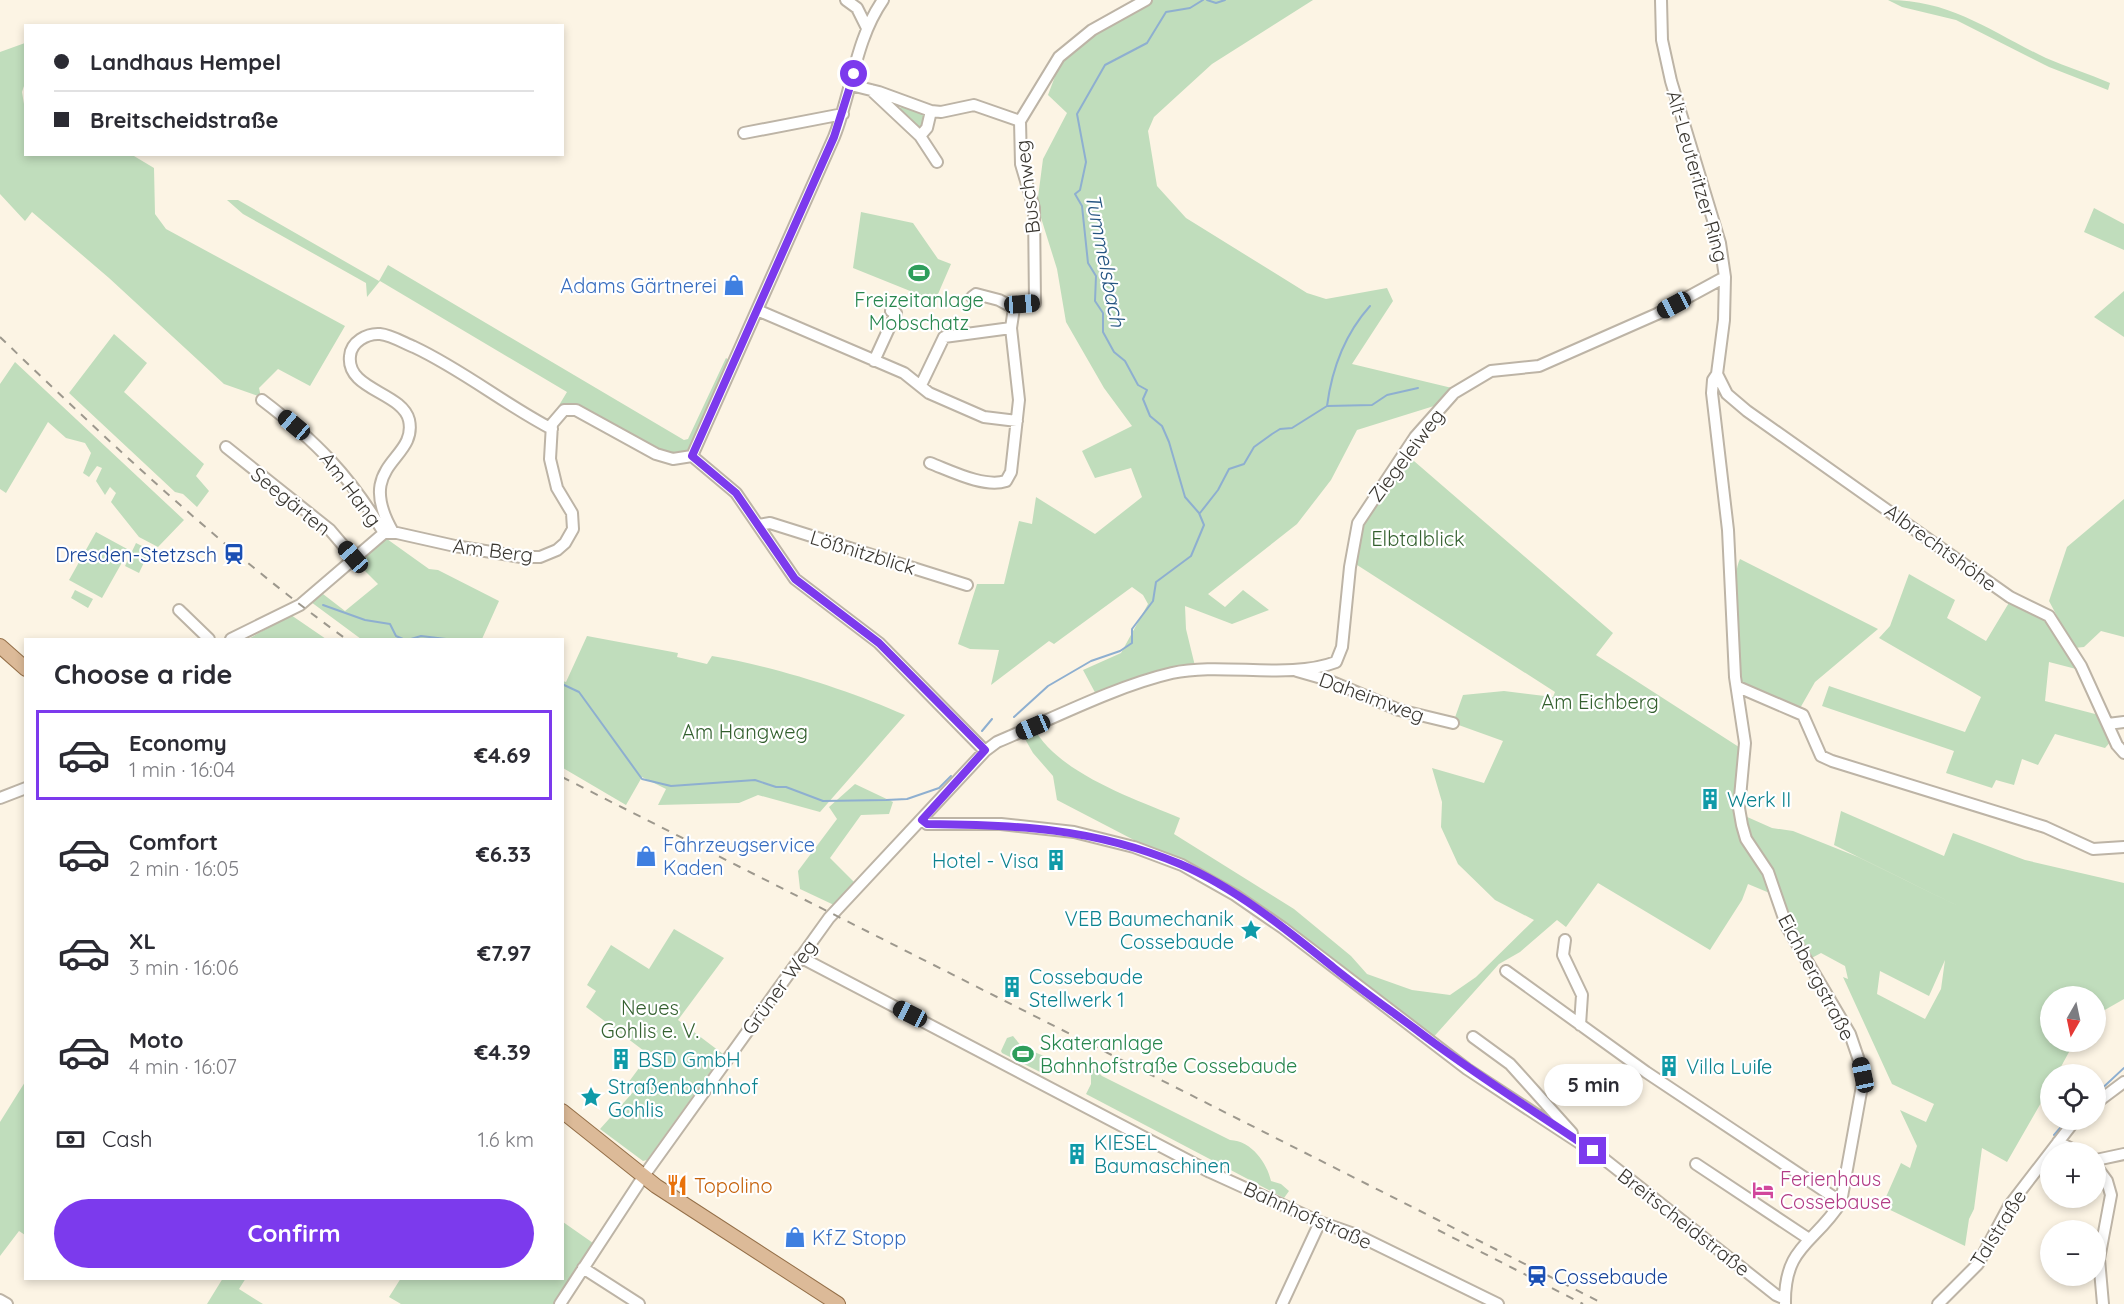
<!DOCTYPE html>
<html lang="en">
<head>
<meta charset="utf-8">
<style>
	body { margin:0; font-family:Quicksand,sans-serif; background:#f2f2f3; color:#2b2b33; height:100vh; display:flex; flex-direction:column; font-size:22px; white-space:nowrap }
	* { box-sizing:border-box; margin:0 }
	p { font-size:20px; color:#7c7c81 }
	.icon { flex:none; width:33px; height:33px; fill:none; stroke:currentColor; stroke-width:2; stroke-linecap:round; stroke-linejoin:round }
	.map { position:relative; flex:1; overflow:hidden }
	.details { position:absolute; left:24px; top:638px; width:540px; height:642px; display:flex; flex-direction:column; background:#fff; border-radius:0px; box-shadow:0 3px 9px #0003 }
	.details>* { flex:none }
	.guide { position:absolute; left:24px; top:24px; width:540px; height:132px; border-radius:0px; box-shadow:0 3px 9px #0003; display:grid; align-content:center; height:132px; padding:0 30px; background:#fff }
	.needle { width:39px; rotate:189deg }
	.controls { position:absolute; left:2040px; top:986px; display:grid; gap:12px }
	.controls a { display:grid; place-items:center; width:66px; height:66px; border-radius:50%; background:#fff; box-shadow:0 3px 9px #0003; font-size:30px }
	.end { position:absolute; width:27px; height:27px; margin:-14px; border:8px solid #7c3aed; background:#fff; box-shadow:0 0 0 3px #fff }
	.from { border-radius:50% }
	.bubble { position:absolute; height:42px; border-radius:21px; background:#fff; box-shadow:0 3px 9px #0003; font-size:20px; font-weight:800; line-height:42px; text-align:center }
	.car { position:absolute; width:18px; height:36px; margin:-18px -9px; border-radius:8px; box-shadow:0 0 4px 2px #0007; background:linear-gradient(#222 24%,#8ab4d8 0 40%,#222 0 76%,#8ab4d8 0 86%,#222 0) }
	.guide b { display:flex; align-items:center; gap:21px; height:57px; font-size:22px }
	.guide b+b { border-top:2px solid #e1e1e2 }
	.guide i { width:15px; height:15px; background:#2b2b33 }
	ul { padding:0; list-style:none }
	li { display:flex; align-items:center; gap:18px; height:90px; margin:0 12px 9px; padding:0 18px; border:3px solid transparent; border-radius:0px }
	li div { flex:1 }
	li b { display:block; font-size:22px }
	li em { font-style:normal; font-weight:800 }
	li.on { border-color:#7c3aed }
	li>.icon { width:54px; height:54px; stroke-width:1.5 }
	h2 { padding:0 30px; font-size:27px; line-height:72px }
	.pay { display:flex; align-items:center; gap:15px; height:66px; padding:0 30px; font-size:22px }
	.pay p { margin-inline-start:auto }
	.primary-button { display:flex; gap:12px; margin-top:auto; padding:12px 30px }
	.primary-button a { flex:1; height:69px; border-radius:36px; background:#7c3aed; color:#fff; font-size:24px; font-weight:800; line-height:69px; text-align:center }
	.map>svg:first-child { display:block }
	.green { fill:#c0ddbc; fill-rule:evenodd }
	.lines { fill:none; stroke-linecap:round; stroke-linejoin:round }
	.stream { stroke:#8eafd0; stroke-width:2 }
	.minor-casing { stroke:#bdb4a6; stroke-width:14 }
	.major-casing { stroke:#946f48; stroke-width:16 }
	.minor { stroke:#fff; stroke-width:10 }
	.major { stroke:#dcba98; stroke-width:14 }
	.rail { stroke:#9d988d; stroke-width:2; stroke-dasharray:8 8; stroke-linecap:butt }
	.route { stroke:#7c3aed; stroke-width:8 }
	.labels { text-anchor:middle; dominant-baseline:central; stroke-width:4.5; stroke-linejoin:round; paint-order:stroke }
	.street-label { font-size:20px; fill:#3b3832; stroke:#fff }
	.shop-label { font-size:20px; fill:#366cbe; stroke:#fff; text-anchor:start }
	.leisure-label { font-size:20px; fill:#27864d; stroke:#fff }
	.park-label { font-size:20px; fill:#34602f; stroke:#fff }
	.transit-label { font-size:20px; fill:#164399; stroke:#fff; text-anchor:end }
	.culture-label { font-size:20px; fill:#0d838f; stroke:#fff; text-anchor:start }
	.hotel-label { font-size:20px; fill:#b23c85; stroke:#fff; text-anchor:start }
	.food-label { font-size:20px; fill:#c56008; stroke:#fff; text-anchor:start }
	.water-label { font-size:21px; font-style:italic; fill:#255582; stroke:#fff }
</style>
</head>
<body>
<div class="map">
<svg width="2124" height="1304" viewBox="0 0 2124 1304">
	<rect width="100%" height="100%" fill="#fcf4e4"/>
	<!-- green -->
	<path class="green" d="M1139 0H1313L1212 64 1154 117 1148 131 1157 186 1186 218 1307 293 1326 299 1387 288 1393 301 1352 364 1452 388 1434 406 1357 430 1331 480 1297 524 1208 594 1225 607 1243 590 1269 610 1232 624 1185 606 1186 629 1195 666 1098 698 1083 670 1121 653 1148 604 1143 595 1132 587 1054 644 1049 641 991 685 999 650 970 649 958 644 977 584H1004L1019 521 1032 524 1036 497 1095 534 1142 497 1131 468 1095 478 1082 451 1132 426 1104 388 1066 322 1057 269 1037 205 1043 159 1067 113 1048 95 1060 63Z
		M1888 0C1952 0 1991 32 2046 58 2067 67 2089 74 2110 83L2108 90 2049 67 1956 20 1902 7Z
		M25 43V83L22 92 25 110 26 154 134 156 154 168 155 214 166 229 345 326 310 386 278 369 259 388 261 397 224 384 109 278 32 212 25 221 0 194V52Z
		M883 96 927 114 922 128 917 127 899 111 901 106 892 102 890 106Z
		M227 200H238L379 281 388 265 684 440 688 439 726 358 729 360 690 450 668 454 562 408 555 412 567 392 380 281 367 297 366 283 243 214Z
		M2094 208 2124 224V250L2084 232Z
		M861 212 913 223 938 259 951 264 935 301 853 268Z
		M2124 291V337L2094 317Z
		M114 334 147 363 124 392 204 464 196 476 209 491 197 507 183 494 175 492 69 393Z
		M15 362 184 520 158 547 139 537 111 502 116 493 110 487 105 495 96 481 102 468 97 466 89 477 83 473 91 453 85 443 66 438 48 422 6 493 0 489V384Z
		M1407 455 1613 633 1596 655 1742 749 1737 802 1772 894 1748 884 1742 900 1710 950 1598 883 1566 927 1557 920 1520 952 1499 964 1430 1041 1347 977 1182 865 1057 800 1053 776 1033 753 1021 732 1033 727C1059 774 1133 798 1180 818L1174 834 1294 909 1351 956 1367 974 1412 990 1450 995 1476 977 1534 920 1495 900 1458 864 1441 827 1442 802 1432 768 1484 783 1503 741 1453 723 1463 695 1504 691 1553 697 1555 692 1354 563 1361 524Z
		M2124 499V637L2101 631 2084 647 2074 648 2049 601 2067 547Z
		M96 532 129 550 102 598 69 580Z
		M387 539 429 569 438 570 499 601 482 639H361L311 602 323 594 345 611 378 584 357 563 360 557Z
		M136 543 150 550 139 573 125 566Z
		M1740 559 1878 629 1815 682 1799 710 1741 683C1736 660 1730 577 1740 559Z
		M1909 574 1955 600 1947 618 1986 641 2010 601 2048 618 2080 670 2049 662 2045 701 2099 715 2112 740 2105 748 2055 734 2038 765 2022 759 2014 785 1996 780 1992 788 1946 773 1954 751 1822 706 1829 686 1965 732 1981 697 1879 638 1890 626Z
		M75 590 93 599 88 608 71 598Z
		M291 615 326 639H248L252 637Z
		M587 636 678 653 677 657 707 664 712 656C773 666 849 690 905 715L820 812 758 795 739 803 658 805 666 789 642 777 626 805 563 768V681L566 682Z
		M855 784 893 802 889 814 861 815 830 858 855 883 834 905 800 889 798 871 837 819 829 807Z
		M1841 811 1944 856 1953 833 2025 860 2124 883V999L2096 1015V996H2050V1041H2075L2057 1074H2050V1087L2007 1162 1982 1148 1974 1209 1969 1219 1965 1246 1882 1206 1901 1163 1910 1168 1917 1146 1900 1110 1926 1122 1934 1104 1892 1084 1843 977 1848 979 1845 966 1821 953 1808 960 1790 928 1773 875 1747 830 1745 816 1772 828 1793 831 1858 857 1970 912 1834 845ZM1945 960 1941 989 1925 1019 1877 994 1880 971 1929 996Z
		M674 929 724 958 678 1020 723 1054 647 1160 643 1161 600 1129 635 1090 628 1083 642 1064 654 1063 656 1060 586 1007 596 991 587 985 611 945 649 969Z
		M1013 1036 1022 1047 1044 1056 1043 1061 1051 1065 1046 1075 1002 1053 1001 1051 1007 1038Z
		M1095 1069 1102 1076 1230 1140C1252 1141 1267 1163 1271 1181L1281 1184 1289 1191 1284 1198 1086 1094 1091 1084V1070Z
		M25 1082V1235L19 1231 0 1256V1122Z
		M563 1222 593 1243 554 1304H401L389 1297 401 1278H562Z
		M223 1278H246L239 1289 263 1304H207Z"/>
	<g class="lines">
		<!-- stream -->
		<path class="stream" d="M1207 0 1216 3 1225 0
			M1327 406 1372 405 1387 395 1418 388
			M1200 513 1218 490 1229 469 1244 464 1254 447 1272 434 1280 429 1292 428 1327 406C1332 368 1344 335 1370 306
			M323 605 365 620 390 624 396 636 403 639
			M411 639 421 636 446 639
			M562 684 579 692 642 779 671 786 755 780 776 787H786L823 801 886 800 907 799 939 788 951 776
			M1014 717 1048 686 1091 661 1120 651 1132 643V629L1153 601 1156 582 1191 556 1204 525 1199 513 1185 497 1169 442 1162 426 1150 416 1143 399 1147 390 1138 385 1125 361 1114 352 1103 332V313L1095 301 1096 276 1088 263 1082 206 1075 194 1080 190 1086 162 1077 114 1105 65 1147 43 1166 12 1190 8 1203 0
			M982 731 992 719
			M2096 1094 2124 1068
			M2054 1135 2068 1119
			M1991 1251 2013 1211
			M1946 1304 1981 1269 1988 1256"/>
		<defs>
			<path id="minor" d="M846 0 857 8 867 28
				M1661 0 1662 40 1671 81 1720 243 1725 277 1724 320 1717 374 1713 380 1712 393 1728 530 1735 677 1745 743 1739 808 1742 825 1746 839 1768 872 1787 927 1850 1034 1864 1075 1841 1202C1815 1244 1784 1245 1785 1304
				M851 85 879 92 931 111 941 112 974 105 1020 121
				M871 90 920 136 937 162
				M744 133 843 114
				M920 136 927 128 931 111
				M1014 308 1022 304 1035 303 1034 208 1021 164 1020 121 1059 57 1092 30 1146 0
				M757 310 904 373 929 393 984 417 1017 421
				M874 361 896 313 891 311
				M1717 374 1727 394 1747 411 2010 597 2049 616 2081 666 2117 745 2124 753
				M921 385 944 337 1011 328
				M262 400C316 441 349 475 384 533
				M226 447 330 530 353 557
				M692 456 834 137C852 92 855 40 883 0
				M692 456 736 493 795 579 879 643 985 751
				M930 463C951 471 984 488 1006 481L1011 472 1019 400 1011 328 1014 308 999 300 976 294 972 297
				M758 525 770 523 967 585
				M393 532C353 463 418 461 409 420 402 392 346 390 350 356 351 342 367 333 380 334 391 335 404 343 414 347 463 370 504 404 552 429
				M179 610 209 639
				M231 639 300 605 384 533H397L455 546 521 557H540L557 550 565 543 573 529 572 513 557 488 550 459 552 424 564 410H576L656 454 673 459 692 456
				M1297 671 1325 679 1399 710 1453 723
				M1738 687 1803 715 1821 756 1832 761 2045 827 2093 849 2124 847
				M2108 724 2124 722
				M0 798 26 788
				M922 820 927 824H1001L1074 832 1134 847 1182 865 1235 895 1283 928 1467 1069 1604 1159 1776 1295 1785 1299
				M1565 940 1563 955 1582 995 1580 1025
				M800 957 1210 1172 1320 1222 1357 1235 1498 1304
				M1506 971 1646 1072 1841 1202
				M1473 1037 1510 1064 1572 1133
				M2096 1103 2124 1082
				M2058 1142 2078 1152
				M2096 1160 2124 1154
				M1696 1164 1809 1239
				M2096 1166 2107 1181 2111 1195 2099 1259 2103 1304
				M583 1268 639 1304
				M0 1300 7 1304
				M560 1304 643 1177 829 918 985 751 997 742C1052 719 1116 686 1172 673 1222 662 1289 680 1336 662L1342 647 1350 567 1358 523 1415 437 1454 393 1491 371 1539 366 1657 314 1725 277
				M1282 1304 1320 1222
				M1938 1304 1978 1264 2009 1206 2076 1119"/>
			<path id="major" d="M0 646 26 669
				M562 1111 656 1186 838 1304"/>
		</defs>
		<!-- minor casing -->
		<use href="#minor" class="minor-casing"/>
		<!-- major casing -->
		<use href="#major" class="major-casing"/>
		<!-- minor -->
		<use href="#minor" class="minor"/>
		<!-- major -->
		<use href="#major" class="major"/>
		<!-- rail -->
		<path class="rail" d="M0 337C110 443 222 549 346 639
			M562 777 1604 1304
			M1438 1230 1583 1304"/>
	</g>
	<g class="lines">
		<!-- route -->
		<path class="route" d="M854 74 834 137 692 456 736 493 795 579 879 643 985 750 922 820 927 824C1019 825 1093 828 1180 864 1236 888 1287 930 1334 968 1360 989 1387 1008 1414 1028 1471 1072 1533 1110 1593 1151"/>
	</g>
	<!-- icons -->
	<defs>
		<symbol id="stadium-bare" viewBox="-9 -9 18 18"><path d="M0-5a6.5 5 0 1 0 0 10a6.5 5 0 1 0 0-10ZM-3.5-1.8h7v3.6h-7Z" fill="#2e9e5b" stroke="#fff" stroke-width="2.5" paint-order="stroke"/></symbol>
		<symbol id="shop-bare" viewBox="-9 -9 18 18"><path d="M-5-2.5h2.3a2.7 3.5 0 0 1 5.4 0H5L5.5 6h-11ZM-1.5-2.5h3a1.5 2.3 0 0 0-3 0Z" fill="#3f7fe0" stroke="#fff" stroke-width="2.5" paint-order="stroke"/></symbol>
		<symbol id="station-bare" viewBox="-9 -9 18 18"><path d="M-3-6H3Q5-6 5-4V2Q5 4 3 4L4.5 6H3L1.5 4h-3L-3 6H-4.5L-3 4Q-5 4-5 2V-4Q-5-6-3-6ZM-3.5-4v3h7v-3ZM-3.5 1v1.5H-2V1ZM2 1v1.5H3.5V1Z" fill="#1a4fb4" stroke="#fff" stroke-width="2.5" paint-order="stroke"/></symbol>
		<symbol id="building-bare" viewBox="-9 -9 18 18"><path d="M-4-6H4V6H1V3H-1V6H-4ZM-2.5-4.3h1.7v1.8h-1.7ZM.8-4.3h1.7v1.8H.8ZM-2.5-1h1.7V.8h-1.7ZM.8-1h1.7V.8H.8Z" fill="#0f9aa8" stroke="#fff" stroke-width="2.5" paint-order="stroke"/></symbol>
		<symbol id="sight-bare" viewBox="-9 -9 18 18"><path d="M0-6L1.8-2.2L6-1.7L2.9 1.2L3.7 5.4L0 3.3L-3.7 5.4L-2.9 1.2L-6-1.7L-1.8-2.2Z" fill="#0f9aa8" stroke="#fff" stroke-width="2.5" paint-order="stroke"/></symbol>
		<symbol id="restaurant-bare" viewBox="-9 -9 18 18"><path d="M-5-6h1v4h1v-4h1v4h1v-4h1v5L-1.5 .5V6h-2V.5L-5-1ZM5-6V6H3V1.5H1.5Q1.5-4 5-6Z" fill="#e8710a" stroke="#fff" stroke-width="2.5" paint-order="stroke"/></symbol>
		<symbol id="hotel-bare" viewBox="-9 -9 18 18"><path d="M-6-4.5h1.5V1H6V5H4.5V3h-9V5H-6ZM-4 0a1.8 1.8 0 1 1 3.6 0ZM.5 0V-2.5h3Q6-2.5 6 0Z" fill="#d1479c" stroke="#fff" stroke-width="2.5" paint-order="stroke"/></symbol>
	</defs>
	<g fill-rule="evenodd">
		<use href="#stadium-bare" x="904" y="258" width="30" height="30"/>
		<use href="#shop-bare" x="719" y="270" width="30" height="30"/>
		<use href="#station-bare" x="219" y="539" width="30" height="30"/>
		<use href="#building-bare" x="1695" y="784" width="30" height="30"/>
		<use href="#shop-bare" x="631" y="841" width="30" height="30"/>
		<use href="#building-bare" x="1041" y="845" width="30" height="30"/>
		<use href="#sight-bare" x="1236" y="915" width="30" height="30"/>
		<use href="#building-bare" x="997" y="972" width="30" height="30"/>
		<use href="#stadium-bare" x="1008" y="1039" width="30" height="30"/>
		<use href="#building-bare" x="606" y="1044" width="30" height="30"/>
		<use href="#building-bare" x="1654" y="1051" width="30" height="30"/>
		<use href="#sight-bare" x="576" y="1082" width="30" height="30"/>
		<use href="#building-bare" x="1062" y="1139" width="30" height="30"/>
		<use href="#restaurant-bare" x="662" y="1170" width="30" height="30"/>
		<use href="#hotel-bare" x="1748" y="1175" width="30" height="30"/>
		<use href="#shop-bare" x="780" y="1222" width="30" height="30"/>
		<use href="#station-bare" x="1522" y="1261" width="30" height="30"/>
	</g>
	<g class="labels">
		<!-- street labels -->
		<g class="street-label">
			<text transform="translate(1698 176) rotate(74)">Alt-Leuteritzer Ring</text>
			<text transform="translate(1027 187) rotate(-97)">Buschweg</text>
			<text transform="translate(1406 455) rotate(-53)">Ziegeleiweg</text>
			<text transform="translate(351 489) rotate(53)">Am Hang</text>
			<text transform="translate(291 501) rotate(39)">Seegärten</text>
			<text transform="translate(1941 547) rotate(36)">Albrechtshöhe</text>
			<text transform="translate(493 550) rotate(7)">Am Berg</text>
			<text transform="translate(863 552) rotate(17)">Lößnitzblick</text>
			<text transform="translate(1372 697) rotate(20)">Daheimweg</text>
			<text transform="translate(1817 977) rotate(62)">Eichbergstraße</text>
			<text transform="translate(779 987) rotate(-54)">Grüner Weg</text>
			<text transform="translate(1308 1215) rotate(24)">Bahnhofstraße</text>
			<text transform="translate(1684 1222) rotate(38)">Breitscheidstraße</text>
			<text transform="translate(1998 1228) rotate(-58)">Talstraße</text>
		</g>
		<!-- shop labels -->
		<g class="shop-label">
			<text x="717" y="285" text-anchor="end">Adams Gärtnerei</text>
			<text x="663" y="844">Fahrzeugservice<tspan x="663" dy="23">Kaden</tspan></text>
			<text x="812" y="1237">KfZ Stopp</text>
		</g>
		<!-- leisure labels -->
		<g class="leisure-label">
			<text x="919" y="299">Freizeitanlage<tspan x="919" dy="23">Mobschatz</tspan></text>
			<text x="1040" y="1042" text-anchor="start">Skateranlage<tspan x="1040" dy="23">Bahnhofstraße Cossebaude</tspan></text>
		</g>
		<!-- park labels -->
		<g class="park-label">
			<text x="1418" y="538">Elbtalblick</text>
			<text x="1600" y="701">Am Eichberg</text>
			<text x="745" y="731">Am Hangweg</text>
			<text x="650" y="1007">Neues<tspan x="650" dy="23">Gohlis e. V.</tspan></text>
		</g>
		<!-- transit labels -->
		<g class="transit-label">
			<text x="217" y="554">Dresden-Stetzsch</text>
			<text x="1554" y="1276" text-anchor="start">Cossebaude</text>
		</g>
		<!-- culture labels -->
		<g class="culture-label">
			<text x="1727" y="799">Werk II</text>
			<text x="1039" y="860" text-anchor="end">Hotel - Visa</text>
			<text x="1234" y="918" text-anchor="end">VEB Baumechanik<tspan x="1234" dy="23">Cossebaude</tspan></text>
			<text x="1029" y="976">Cossebaude<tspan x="1029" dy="23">Stellwerk 1</tspan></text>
			<text x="638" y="1059">BSD GmbH</text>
			<text x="1686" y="1066">Villa Luiſe</text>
			<text x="608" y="1086">Straßenbahnhof<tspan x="608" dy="23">Gohlis</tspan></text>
			<text x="1094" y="1142">KIESEL<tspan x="1094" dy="23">Baumaschinen</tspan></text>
		</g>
		<!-- hotel labels -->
		<g class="hotel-label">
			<text x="1780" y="1178">Ferienhaus<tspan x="1780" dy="23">Cossebause</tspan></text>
		</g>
		<!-- food labels -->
		<g class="food-label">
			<text x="694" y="1185">Topolino</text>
		</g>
		<!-- water labels -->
		<g class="water-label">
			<text transform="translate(1106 260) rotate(79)">Tummelsbach</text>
		</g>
	</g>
</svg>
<div class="controls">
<a><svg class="needle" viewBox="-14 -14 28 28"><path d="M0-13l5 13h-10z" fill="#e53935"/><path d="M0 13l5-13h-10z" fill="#7c7c81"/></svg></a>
<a><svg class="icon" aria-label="locate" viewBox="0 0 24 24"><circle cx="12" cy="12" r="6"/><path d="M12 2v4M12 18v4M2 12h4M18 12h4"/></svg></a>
<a>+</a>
<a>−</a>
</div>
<i class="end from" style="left:854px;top:74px"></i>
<i class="end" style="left:1593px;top:1151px"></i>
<div class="bubble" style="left:1544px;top:1064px;width:99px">5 min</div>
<i class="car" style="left:1022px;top:304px;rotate:86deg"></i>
<i class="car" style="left:1674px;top:305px;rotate:242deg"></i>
<i class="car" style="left:294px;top:425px;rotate:310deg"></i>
<i class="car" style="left:353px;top:557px;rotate:319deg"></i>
<i class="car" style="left:1033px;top:727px;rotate:247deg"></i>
<i class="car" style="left:910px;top:1014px;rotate:297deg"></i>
<i class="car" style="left:1863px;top:1075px;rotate:348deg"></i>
<div class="guide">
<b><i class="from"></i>Landhaus Hempel</b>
<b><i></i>Breitscheidstraße</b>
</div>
<section class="details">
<h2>Choose a ride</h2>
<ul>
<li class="on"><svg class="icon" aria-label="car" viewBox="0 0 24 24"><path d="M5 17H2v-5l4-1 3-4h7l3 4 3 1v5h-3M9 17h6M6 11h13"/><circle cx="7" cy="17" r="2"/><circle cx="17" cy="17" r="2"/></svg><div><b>Economy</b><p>1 min · 16:04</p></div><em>€4.69</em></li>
<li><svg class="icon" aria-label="car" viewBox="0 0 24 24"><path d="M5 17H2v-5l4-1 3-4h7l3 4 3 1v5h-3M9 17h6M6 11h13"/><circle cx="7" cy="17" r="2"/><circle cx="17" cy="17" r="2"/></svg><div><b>Comfort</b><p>2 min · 16:05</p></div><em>€6.33</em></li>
<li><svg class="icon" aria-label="car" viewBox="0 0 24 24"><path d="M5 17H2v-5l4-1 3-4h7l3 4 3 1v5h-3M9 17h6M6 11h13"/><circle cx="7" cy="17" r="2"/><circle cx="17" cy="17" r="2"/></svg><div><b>XL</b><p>3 min · 16:06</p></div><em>€7.97</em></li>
<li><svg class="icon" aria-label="car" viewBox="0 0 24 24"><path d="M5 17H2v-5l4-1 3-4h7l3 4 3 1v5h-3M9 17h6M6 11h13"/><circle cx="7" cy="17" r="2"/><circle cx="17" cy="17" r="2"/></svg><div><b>Moto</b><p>4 min · 16:07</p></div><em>€4.39</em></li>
</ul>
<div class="pay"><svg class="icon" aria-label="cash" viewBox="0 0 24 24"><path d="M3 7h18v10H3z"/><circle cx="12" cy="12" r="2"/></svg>Cash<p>1.6 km</p></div>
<div class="primary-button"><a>Confirm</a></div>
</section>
</div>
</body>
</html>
